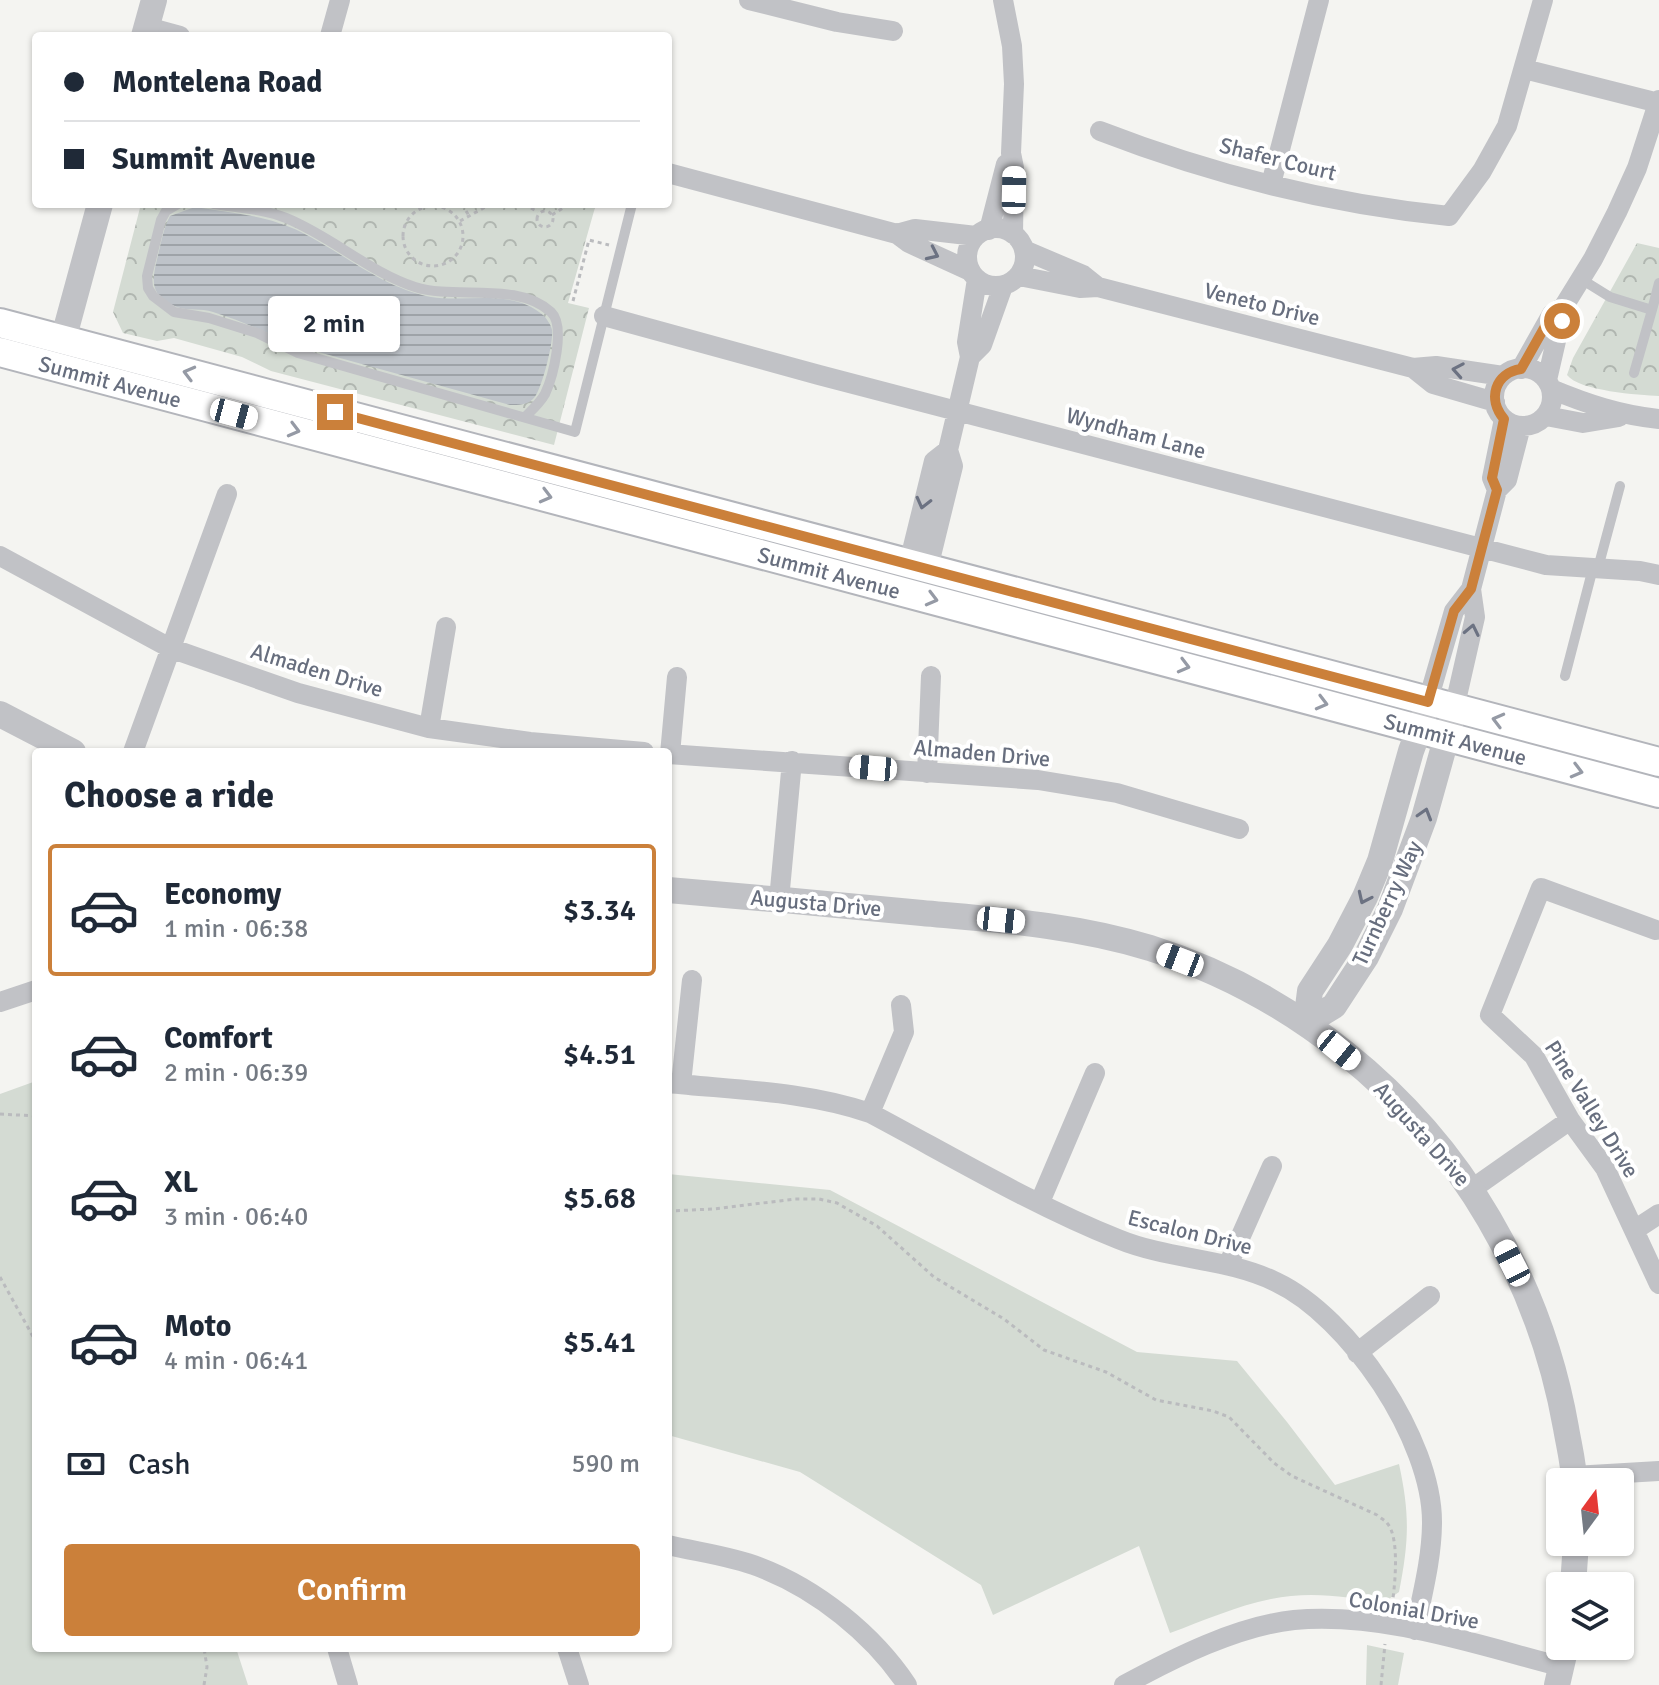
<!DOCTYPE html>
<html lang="en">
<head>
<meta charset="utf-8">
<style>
	body { margin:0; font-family:Signika,sans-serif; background:#f6f6f7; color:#1f2937; height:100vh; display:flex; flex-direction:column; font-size:30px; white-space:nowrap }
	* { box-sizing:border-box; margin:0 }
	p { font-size:26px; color:#747a83 }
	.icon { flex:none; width:44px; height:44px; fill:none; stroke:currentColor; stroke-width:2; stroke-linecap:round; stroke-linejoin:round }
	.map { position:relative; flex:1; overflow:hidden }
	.drawer { position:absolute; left:32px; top:748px; width:640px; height:904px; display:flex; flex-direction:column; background:#fff; border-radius:8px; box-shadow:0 2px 6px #0004 }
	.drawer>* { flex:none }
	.top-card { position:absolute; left:32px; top:32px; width:640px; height:176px; border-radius:8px; box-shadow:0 2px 6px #0004; display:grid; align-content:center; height:176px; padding:0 32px; background:#fff }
	.needle { width:52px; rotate:15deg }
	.controls { position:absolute; left:1546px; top:1468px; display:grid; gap:16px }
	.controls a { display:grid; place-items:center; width:88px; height:88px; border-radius:8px; background:#fff; box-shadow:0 2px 6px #0004; font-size:40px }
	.end { position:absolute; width:36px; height:36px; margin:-18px; border:10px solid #cb803a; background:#fff; box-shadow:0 0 0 4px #fff }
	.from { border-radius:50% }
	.bubble { position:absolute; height:56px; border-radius:8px; background:#fff; box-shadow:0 2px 6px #0004; font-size:26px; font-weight:600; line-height:56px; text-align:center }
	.car { position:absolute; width:24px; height:48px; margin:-24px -12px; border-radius:10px; box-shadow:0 0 6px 2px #0007; background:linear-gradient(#fff 24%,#345 0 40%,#fff 0 76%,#345 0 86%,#fff 0) }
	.top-card b { display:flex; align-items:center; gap:28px; height:76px; font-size:30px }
	.top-card b+b { border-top:2px solid #e0e1e3 }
	.top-card i { width:20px; height:20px; background:#1f2937 }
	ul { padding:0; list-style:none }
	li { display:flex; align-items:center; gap:24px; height:132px; margin:0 16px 12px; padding:0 16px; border:4px solid transparent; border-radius:8px }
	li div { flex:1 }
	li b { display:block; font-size:30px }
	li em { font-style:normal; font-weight:600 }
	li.current { border-color:#cb803a }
	li>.icon { width:72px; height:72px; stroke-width:1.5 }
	h2 { padding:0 32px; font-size:36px; line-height:96px }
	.pay { display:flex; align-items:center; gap:20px; height:88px; padding:0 32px; font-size:30px }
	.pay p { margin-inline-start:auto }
	.button { display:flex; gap:16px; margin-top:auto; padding:16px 32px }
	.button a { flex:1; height:92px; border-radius:8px; background:#cb803a; color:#fff; font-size:32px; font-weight:600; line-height:92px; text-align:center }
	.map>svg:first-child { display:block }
	.grass { fill:#d4dbd3 }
	.park { fill:url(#park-crowns) }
	.water { fill:url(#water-rules) }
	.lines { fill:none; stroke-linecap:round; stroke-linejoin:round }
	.secondary-casing { stroke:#b3b5bb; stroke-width:32 }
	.path { stroke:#babbbe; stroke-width:3; stroke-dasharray:4 4; stroke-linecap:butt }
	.service { stroke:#c1c2c6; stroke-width:10 }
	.minor { stroke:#c1c2c6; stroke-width:20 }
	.tertiary { stroke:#c1c2c6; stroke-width:26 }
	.secondary { stroke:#fff; stroke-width:28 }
	.oneway { stroke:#6c7282 }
	.oneway2 { stroke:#959aa5 }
	.route { stroke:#cb803a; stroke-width:10 }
	.labels { text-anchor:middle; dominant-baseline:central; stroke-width:8; stroke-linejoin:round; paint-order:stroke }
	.street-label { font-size:22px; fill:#676e7e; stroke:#fff }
</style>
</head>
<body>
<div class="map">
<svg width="1659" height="1685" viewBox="0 0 1659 1685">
	<defs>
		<pattern id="park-crowns" width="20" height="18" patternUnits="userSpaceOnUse" patternTransform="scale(2)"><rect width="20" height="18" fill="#d4dbd3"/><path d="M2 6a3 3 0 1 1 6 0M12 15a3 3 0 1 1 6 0" fill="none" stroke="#b0b6b0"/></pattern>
		<pattern id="water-rules" width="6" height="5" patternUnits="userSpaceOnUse" patternTransform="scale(2)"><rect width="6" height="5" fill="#bec3c9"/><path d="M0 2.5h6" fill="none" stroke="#9ea3a8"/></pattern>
	</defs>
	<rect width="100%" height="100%" fill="#f4f4f1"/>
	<!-- grass -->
	<path class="grass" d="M36 1081V1648H236L248 1685H0V1094Z
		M668 1174 830 1190 1137 1352 1237 1361 1287 1422 1335 1485 1399 1464C1410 1515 1409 1541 1399 1592L1383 1603C1347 1596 1307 1591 1271 1599 1236 1606 1203 1621 1170 1633L1139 1546 993 1615 981 1585 800 1472 668 1435Z
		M1367 1645 1404 1653 1398 1685H1366Z"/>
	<!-- park -->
	<path class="park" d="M141 204H596L568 303 589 308 554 445 271 371 242 357 174 338 157 341 123 333 113 312Z
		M1637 243 1659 248V396C1639 395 1579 391 1567 375L1573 358Z"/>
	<!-- water -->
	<path class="water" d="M195 207C230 213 268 215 301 232 343 253 383 288 431 297 467 303 512 288 543 315 547 319 551 325 552 330 554 341 541 393 533 399 527 405 518 405 510 405L293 345C266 332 242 321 213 312 201 308 188 311 177 307 146 295 153 277 159 251 162 239 164 227 170 216Z"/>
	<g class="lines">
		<defs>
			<g id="secondary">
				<path d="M0 323 1659 762"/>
				<path id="s1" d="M0 352 1659 793"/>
			</g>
		</defs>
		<!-- secondary casing -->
		<use href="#secondary" class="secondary-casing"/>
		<!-- path -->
		<path class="path" d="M462 204 469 216
			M524 204 538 212
			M403 236a30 30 0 1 1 60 0a30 30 0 1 1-60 0Z
			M537 219a8 8 0 1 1 16 0a8 8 0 1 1-16 0Z
			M552 215 569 204
			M460 221 491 204
			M573 301 589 240 609 245
			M0 1114 36 1116
			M668 1211 714 1209 795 1199H819L837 1203 877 1226 934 1277 1004 1319 1044 1350 1106 1372 1156 1400 1213 1411 1229 1417 1274 1463 1292 1476 1377 1515C1380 1518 1385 1520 1387 1523 1400 1537 1395 1586 1392 1605
			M0 1277 36 1342
			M204 1685 207 1667 204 1648
			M1381 1685 1385 1644"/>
		<!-- service -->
		<path class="service" d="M178 204 166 211 161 220 147 276 148 288 153 296 174 312 209 318 257 333 298 353 575 432 632 204
			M214 204C238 208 264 209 286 218 331 236 369 272 415 287 456 300 517 281 551 312 566 326 553 377 545 394 540 403 532 410 525 417
			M1581 279 1610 297 1652 310 1634 373
			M1652 310 1659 283
			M1598 568 1620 486
			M1565 676 1593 568"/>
		<!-- minor -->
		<path class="minor" d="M749 0 837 22 893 31
			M1003 0 1012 46 1014 84 1011 153 1014 168 1013 234
			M147 27 180 36
			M330 36 340 0
			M1524 69 1659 103
			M1100 131C1211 174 1330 204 1449 216L1482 171 1507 126 1543 0
			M668 173 897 234 909 243 970 271
			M1271 184 1319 0
			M967 257a29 29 0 1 1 58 0a29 29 0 1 1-58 0Z
			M989 230 1006 164
			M897 234 915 229 976 236
			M1024 250 1083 275 1098 287
			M1019 276 1080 288 1098 287 1413 368 1436 366 1503 376
			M604 316 819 375 1546 565 1640 571 1659 575
			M970 357 982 345 1003 286
			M1494 397a29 29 0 1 1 58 0a29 29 0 1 1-58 0Z
			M1413 368 1433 384 1495 402
			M1521 369 1552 314 1564 306
			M1547 380 1564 306 1593 259 1617 212 1637 168 1659 100
			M1551 389C1587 404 1620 415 1659 419
			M1546 416 1583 423 1619 417
			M1497 490 1492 478 1504 419
			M0 556 170 648 298 693 429 728 530 742 644 752
			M909 563 934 461 948 450
			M928 568 953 466 948 450 970 357 967 342 977 279
			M1425 711 1454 611 1471 589 1497 490 1507 480 1521 426
			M1452 718 1475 617 1471 589
			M429 728 446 627
			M133 752 227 494
			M668 754 1038 780 1117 793 1239 829
			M670 754 677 677
			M927 773 931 676
			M779 900 792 761
			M1656 930 1541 888 1490 1015 1534 1056 1570 1120 1605 1168 1659 1284
			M0 1002 36 990
			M668 1083C735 1090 806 1091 870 1113 951 1156 1033 1205 1118 1239 1169 1260 1227 1258 1276 1282 1350 1317 1432 1440 1432 1522 1432 1558 1422 1595 1415 1630
			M681 1084 692 980
			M870 1113 904 1032 901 1005
			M1472 1189 1570 1120
			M1040 1202 1095 1073
			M1636 1229 1659 1214
			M1228 1265 1272 1166
			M1357 1353 1430 1296
			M1574 1476 1659 1471
			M668 1545C697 1552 731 1556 759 1567 817 1589 873 1634 907 1685
			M337 1648 348 1685
			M567 1648 579 1685
			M1124 1685C1174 1658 1237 1626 1294 1620 1384 1612 1477 1645 1563 1667"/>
		<!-- tertiary -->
		<path class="tertiary" d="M144 36 154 0
			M63 340 100 204
			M0 714 73 752
			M668 890C753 897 837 905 922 913 999 920 1076 925 1150 948 1290 992 1415 1092 1489 1219 1527 1284 1553 1354 1566 1428 1569 1446 1574 1464 1574 1482
			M1306 1023 1334 1006 1366 957 1390 909 1424 818 1450 725
			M1306 1023 1310 991 1340 945 1365 897 1380 861 1411 751 1423 718
			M1573 1586 1576 1542
			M1557 1685 1566 1646"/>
		<!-- secondary -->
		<use href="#secondary" class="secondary"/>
	</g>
	<!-- one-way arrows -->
	<defs><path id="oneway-chevron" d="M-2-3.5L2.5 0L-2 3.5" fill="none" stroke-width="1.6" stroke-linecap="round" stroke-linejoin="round" transform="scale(2)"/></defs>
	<g class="oneway">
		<use href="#oneway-chevron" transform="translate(933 254) rotate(25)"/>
		<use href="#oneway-chevron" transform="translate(1458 370) rotate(-170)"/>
		<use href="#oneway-chevron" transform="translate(923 503) rotate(104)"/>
		<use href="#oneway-chevron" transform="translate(1472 630) rotate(-78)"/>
		<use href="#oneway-chevron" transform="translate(1425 814) rotate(-73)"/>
		<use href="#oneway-chevron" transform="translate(1364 898) rotate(115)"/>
	</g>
	<g class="oneway2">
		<use href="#oneway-chevron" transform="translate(189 373) rotate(-165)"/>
		<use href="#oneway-chevron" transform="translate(294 430) rotate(15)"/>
		<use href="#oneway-chevron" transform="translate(546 496) rotate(15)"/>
		<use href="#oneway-chevron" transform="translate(932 599) rotate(15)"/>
		<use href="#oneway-chevron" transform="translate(1184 666) rotate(15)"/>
		<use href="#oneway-chevron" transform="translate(1322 703) rotate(15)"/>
		<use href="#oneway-chevron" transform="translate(1498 720) rotate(-165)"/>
		<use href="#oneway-chevron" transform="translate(1577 771) rotate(15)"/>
	</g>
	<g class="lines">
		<!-- route -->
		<path class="route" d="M335 412 1428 702 1454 611 1471 589 1497 490 1492 478 1504 419C1487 399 1495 373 1521 369L1552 314 1564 306 1562 321"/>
	</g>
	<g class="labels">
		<!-- street labels -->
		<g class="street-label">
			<text transform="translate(1278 159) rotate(14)">Shafer Court</text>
			<text transform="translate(1262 304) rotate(14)">Veneto Drive</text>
			<text stroke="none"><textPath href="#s1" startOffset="114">Summit Avenue</textPath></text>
			<text transform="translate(1136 433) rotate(15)">Wyndham Lane</text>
			<text stroke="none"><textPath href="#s1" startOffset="858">Summit Avenue</textPath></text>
			<text transform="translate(317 670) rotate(17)">Almaden Drive</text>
			<text stroke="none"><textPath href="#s1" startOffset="1506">Summit Avenue</textPath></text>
			<text transform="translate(982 753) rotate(5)">Almaden Drive</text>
			<text transform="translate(816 903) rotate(5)">Augusta Drive</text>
			<text transform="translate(1387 903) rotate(-65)">Turnberry Way</text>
			<text transform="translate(1592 1109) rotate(58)">Pine Valley Drive</text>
			<text transform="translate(1422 1134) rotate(48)">Augusta Drive</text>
			<text transform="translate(1190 1232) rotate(14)">Escalon Drive</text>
			<text transform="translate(1414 1610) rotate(10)">Colonial Drive</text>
		</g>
	</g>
</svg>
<div class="controls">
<a><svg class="needle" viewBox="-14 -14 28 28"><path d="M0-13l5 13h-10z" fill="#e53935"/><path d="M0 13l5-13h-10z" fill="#747a83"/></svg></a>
<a><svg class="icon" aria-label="layers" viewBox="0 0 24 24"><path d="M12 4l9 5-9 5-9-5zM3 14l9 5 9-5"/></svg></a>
</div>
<i class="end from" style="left:1562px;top:321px"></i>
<i class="end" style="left:335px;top:412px"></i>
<div class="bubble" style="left:268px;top:296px;width:132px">2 min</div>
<i class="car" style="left:1014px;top:190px;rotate:1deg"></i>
<i class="car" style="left:234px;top:414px;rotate:105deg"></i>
<i class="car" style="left:873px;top:768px;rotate:275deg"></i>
<i class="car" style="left:1001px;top:920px;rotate:96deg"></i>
<i class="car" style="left:1180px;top:960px;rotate:291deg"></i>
<i class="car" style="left:1339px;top:1050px;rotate:129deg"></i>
<i class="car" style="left:1512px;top:1263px;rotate:333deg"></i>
<div class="top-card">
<b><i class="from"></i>Montelena Road</b>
<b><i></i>Summit Avenue</b>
</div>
<section class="drawer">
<h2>Choose a ride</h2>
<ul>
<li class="current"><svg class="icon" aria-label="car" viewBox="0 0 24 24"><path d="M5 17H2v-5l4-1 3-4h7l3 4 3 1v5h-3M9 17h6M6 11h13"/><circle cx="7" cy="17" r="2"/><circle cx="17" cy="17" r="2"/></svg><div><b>Economy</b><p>1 min · 06:38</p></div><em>$3.34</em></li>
<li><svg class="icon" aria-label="car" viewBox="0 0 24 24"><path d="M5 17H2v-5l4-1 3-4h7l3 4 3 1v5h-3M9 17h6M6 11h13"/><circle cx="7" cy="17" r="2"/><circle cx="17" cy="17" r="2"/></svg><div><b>Comfort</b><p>2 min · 06:39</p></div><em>$4.51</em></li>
<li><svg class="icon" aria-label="car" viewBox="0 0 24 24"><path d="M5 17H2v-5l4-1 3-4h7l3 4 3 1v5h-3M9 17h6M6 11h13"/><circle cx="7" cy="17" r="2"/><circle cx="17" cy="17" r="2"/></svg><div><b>XL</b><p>3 min · 06:40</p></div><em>$5.68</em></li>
<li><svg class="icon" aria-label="car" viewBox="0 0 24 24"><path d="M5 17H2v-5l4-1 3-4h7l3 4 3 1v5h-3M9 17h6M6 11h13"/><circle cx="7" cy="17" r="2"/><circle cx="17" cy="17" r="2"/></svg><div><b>Moto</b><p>4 min · 06:41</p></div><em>$5.41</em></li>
</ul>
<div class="pay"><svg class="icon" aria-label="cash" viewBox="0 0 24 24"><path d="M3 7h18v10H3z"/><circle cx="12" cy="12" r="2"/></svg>Cash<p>590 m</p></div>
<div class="button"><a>Confirm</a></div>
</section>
</div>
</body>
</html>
